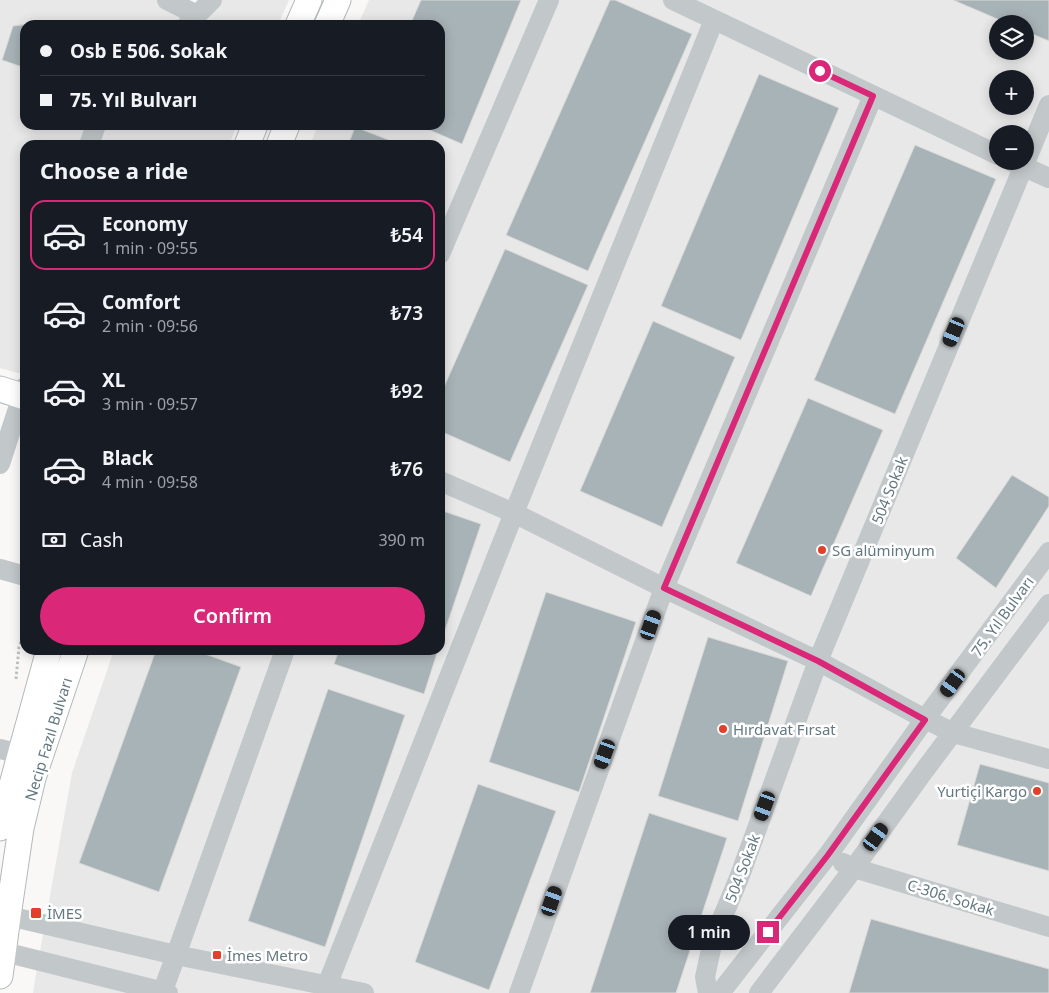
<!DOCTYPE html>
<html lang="en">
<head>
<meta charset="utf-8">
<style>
	body { margin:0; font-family:"Noto Sans",sans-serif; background:#242831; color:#f1f3f6; height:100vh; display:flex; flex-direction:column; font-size:19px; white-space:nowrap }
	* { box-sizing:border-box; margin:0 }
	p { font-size:16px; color:#9ea1a6 }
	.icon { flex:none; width:28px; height:28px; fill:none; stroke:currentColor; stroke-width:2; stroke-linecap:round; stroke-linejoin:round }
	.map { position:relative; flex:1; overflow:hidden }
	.details { position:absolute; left:20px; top:140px; width:425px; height:515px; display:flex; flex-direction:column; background:#171b24; border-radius:15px; box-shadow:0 2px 12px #0003 }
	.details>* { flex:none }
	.banner { position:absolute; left:20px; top:20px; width:425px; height:110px; border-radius:15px; box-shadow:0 2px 12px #0003; display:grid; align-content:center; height:110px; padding:0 20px; background:#171b24 }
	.tools { position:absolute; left:989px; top:15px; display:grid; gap:10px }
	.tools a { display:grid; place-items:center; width:45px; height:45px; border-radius:50%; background:#171b24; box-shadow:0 2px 12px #0003; font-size:25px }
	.end { position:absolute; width:22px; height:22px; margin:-11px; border:6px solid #db2777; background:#fff; box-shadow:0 0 0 2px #fff }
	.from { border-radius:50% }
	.bubble { position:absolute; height:35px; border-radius:18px; background:#171b24; box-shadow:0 2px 12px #0003; font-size:16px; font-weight:600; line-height:35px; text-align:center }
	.car { position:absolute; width:15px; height:30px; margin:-15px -8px; border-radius:6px; box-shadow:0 0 4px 1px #0007; background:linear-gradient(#222 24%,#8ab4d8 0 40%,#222 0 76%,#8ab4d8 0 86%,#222 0) }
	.banner b { display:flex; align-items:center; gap:18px; height:48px; font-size:19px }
	.banner b+b { border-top:1px solid #363941 }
	.banner i { width:12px; height:12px; background:#f1f3f6 }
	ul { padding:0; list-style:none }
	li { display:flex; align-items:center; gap:15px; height:70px; margin:0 10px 8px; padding:0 10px; border:2px solid transparent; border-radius:15px }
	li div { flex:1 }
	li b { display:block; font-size:19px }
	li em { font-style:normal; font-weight:600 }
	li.selected { border-color:#db2777 }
	li>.icon { width:45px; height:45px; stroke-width:1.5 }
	h2 { padding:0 20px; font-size:22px; line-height:60px }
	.pay { display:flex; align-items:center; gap:12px; height:55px; padding:0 20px; font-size:19px }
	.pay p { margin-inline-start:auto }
	.button { display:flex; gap:10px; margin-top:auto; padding:10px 20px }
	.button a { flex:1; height:58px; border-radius:30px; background:#db2777; color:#fff; font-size:20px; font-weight:600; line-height:58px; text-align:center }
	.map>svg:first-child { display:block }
	.built { fill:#e7e8e7; fill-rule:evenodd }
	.building { fill:#a8b3b7; stroke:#dadad8 }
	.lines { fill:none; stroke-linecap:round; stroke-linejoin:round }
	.major-casing { stroke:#b3b9bc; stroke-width:27 }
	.path { stroke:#bcbfc1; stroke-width:3; stroke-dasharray:2.5 2.5; stroke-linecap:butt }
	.minor { stroke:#c2c7ca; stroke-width:20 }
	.major { stroke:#fff; stroke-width:25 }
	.route { stroke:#db2777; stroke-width:6 }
	.poi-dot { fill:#e43f2b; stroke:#fff; stroke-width:2 }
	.labels { text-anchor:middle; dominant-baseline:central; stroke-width:5; stroke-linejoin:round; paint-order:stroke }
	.street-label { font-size:15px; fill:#647881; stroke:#fff }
	.poi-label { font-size:15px; fill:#647881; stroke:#fff; text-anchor:start }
</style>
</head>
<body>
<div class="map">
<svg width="1049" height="993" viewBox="0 0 1049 993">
	<rect width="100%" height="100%" fill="#f9f8f6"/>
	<!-- built -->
	<path class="built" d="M0 0H185L172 13 206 0H289L278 25H25V125H237L229 145H25V375L0 368Z
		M369 0H1049V993H33L37 968 72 773 114 650H440V145H310L318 125H440V25H358ZM998 24H1025V51H998ZM998 79H1025V106H998ZM998 134H1025V161H998Z"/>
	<!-- building -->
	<path class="building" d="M421 0H521L462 144 418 125H440V25H410Z
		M610 0H615L692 34 588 271 506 235Z
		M953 0H1049V41L1025 31V24H1009Z
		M37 23 43 25H25V68L2 60 13 26Z
		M759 74 839 108 741 340 661 306Z
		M355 127 402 145H348Z
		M915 145 996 179 895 414 814 380Z
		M505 249 588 285 510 462 440 431V396Z
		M653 321 735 357 662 527 580 491Z
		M808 398 883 430 811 596 736 563Z
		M1012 475 1049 497V506L996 588 956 558Z
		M440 510 481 524 440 645Z
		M546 592 636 622 579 792 489 762Z
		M708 637 788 661 738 821 658 796Z
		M156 650H194L241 667 159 892 79 863Z
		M339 650H438L424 694 334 664Z
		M328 689 405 715 325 947 248 921Z
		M980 764 1049 783V871L957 845Z
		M478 784 556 811 489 990 415 962Z
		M649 813 727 838 676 993H590Z
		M871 919 1049 969V993H849Z"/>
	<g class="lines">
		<defs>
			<path id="major" d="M298 25 309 0
				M327 25 338 0
				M247 145 255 125
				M279 145 287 125
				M0 389 25 397
				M0 828 49 650
				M0 976 8 916 21 828 33 778 76 650"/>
		</defs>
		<!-- major casing -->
		<use href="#major" class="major-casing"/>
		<!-- path -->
		<path class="path" d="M16 679 19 647 25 631"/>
		<!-- minor -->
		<path class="minor" d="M167 0 197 15
			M673 0 998 155
			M187 25 212 0
			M89 145 96 125
			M1011 161 1049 178
			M440 254 549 0
			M0 464 25 387
			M440 481 514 513 664 588 818 661 925 719 954 733 1049 759
			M0 569 25 576
			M0 749 19 754
			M843 863 854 868 1049 927
			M0 914 176 955 364 993
			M0 951 168 993
			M162 993 176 955 285 650
			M324 993 514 513 714 20
			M519 993 664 588 873 96
			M708 993 705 977 713 940 739 878 818 661 1049 105
			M720 993 828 855 925 719 1049 552
			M759 993 854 868 921 775 1049 604"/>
		<!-- major -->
		<use href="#major" class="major"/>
	</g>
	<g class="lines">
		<!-- route -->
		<path class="route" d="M768 932 828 855 925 720 818 661 664 588 873 96 820 71"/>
	</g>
	<!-- markers -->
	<g class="poi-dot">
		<circle cx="822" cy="550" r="5"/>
		<circle cx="723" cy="729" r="5"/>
		<circle cx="1037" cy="791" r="5"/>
		<rect x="30" y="907" width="12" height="12" rx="2.5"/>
		<rect x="212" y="950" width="10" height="10" rx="2.5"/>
	</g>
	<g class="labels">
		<!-- street labels -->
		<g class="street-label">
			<text transform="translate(889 490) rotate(-68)">504 Sokak</text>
			<text transform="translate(1002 616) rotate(-54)">75. Yıl Bulvarı</text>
			<text transform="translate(48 739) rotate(-73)">Necip Fazıl Bulvarı</text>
			<text transform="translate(742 868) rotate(-69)">504 Sokak</text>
			<text transform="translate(951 897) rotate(17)">C-306. Sokak</text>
		</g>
		<!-- poi labels -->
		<g class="poi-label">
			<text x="832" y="550">SG alüminyum</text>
			<text x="733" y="729">Hırdavat Fırsat</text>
			<text x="1027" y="791" text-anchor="end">Yurtiçi Kargo</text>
			<text x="47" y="913">İMES</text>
			<text x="227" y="955">İmes Metro</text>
		</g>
	</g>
</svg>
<div class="tools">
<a><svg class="icon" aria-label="layers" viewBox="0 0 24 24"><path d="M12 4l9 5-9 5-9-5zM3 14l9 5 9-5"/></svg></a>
<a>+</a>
<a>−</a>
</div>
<i class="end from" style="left:820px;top:71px"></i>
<i class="end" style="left:768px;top:932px"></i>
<div class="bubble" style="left:668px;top:915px;width:82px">1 min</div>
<i class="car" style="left:954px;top:332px;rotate:203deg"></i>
<i class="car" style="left:651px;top:625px;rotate:19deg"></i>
<i class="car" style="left:953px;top:683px;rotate:216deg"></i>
<i class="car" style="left:605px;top:754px;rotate:200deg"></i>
<i class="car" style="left:765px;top:806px;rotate:200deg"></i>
<i class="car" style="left:876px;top:837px;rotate:36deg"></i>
<i class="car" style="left:552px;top:901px;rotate:19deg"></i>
<div class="banner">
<b><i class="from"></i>Osb E 506. Sokak</b>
<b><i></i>75. Yıl Bulvarı</b>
</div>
<section class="details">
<h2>Choose a ride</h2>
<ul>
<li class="selected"><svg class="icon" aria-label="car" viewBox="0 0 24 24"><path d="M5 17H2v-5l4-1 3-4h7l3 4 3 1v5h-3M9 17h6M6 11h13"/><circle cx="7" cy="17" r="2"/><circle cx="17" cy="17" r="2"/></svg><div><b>Economy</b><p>1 min · 09:55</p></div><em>₺54</em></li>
<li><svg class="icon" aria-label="car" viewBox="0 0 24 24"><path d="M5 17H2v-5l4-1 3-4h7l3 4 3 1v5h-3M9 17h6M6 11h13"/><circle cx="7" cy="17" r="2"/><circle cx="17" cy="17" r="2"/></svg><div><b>Comfort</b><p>2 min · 09:56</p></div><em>₺73</em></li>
<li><svg class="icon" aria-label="car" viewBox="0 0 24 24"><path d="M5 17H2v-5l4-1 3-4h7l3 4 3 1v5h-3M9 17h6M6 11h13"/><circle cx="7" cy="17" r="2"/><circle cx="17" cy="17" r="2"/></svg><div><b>XL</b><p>3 min · 09:57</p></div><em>₺92</em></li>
<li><svg class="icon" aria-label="car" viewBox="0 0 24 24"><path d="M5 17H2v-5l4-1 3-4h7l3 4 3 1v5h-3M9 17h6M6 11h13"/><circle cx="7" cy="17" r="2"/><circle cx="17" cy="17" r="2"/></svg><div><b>Black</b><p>4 min · 09:58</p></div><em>₺76</em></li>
</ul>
<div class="pay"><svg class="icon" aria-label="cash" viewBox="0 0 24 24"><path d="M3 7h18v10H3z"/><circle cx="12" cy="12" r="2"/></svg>Cash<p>390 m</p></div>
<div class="button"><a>Confirm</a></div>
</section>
</div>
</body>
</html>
